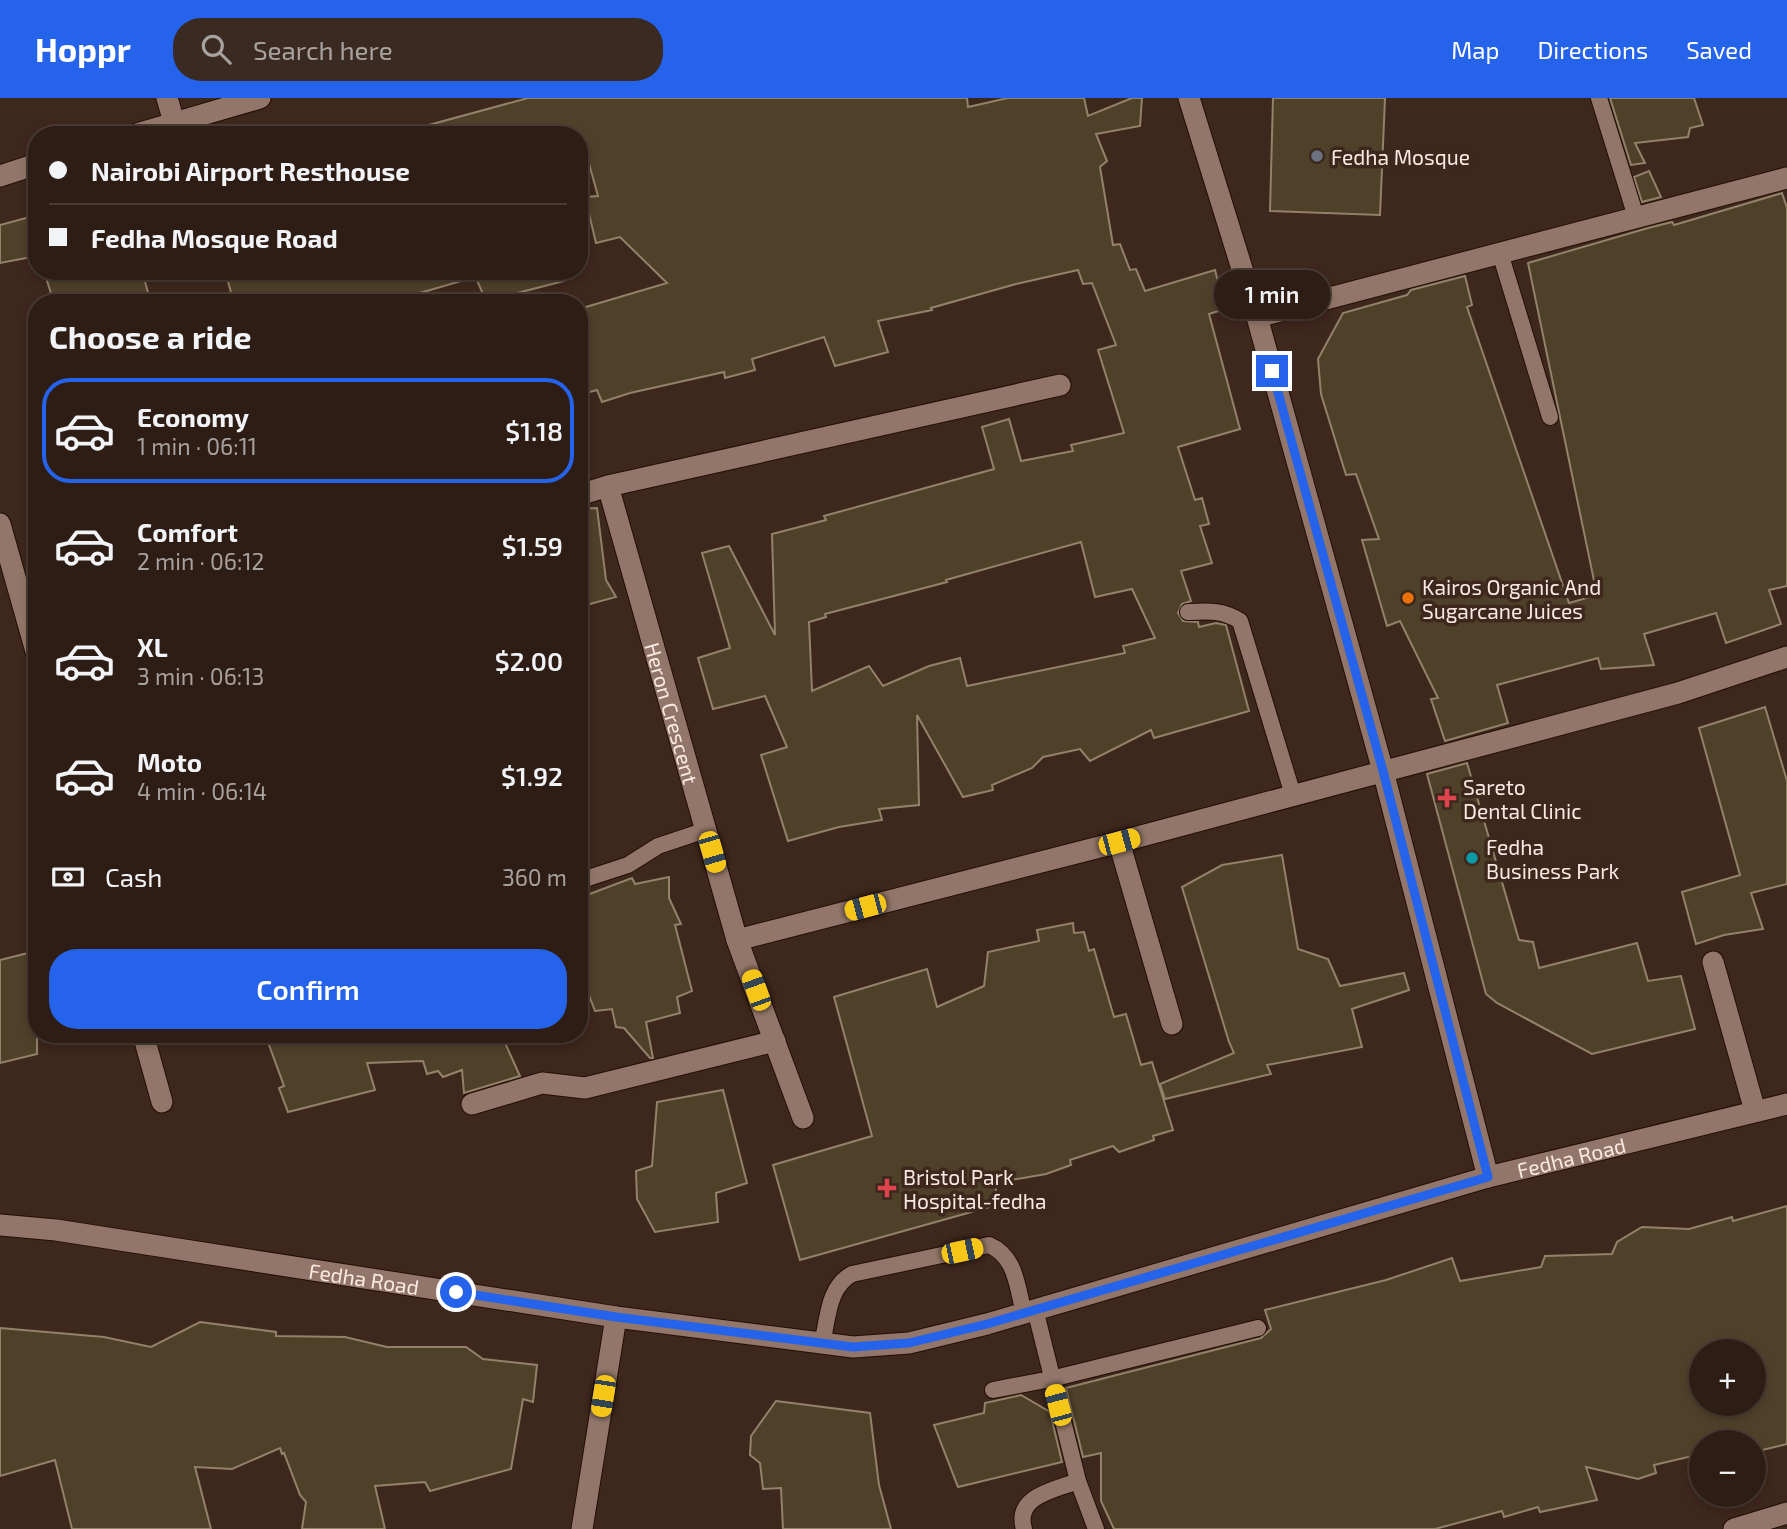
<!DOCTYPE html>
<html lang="en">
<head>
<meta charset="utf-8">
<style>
	body { margin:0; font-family:"Exo 2",sans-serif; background:#3a2a22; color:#f1f3f6; height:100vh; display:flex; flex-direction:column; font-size:26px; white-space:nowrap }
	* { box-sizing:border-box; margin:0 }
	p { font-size:23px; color:#a7a2a0 }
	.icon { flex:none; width:38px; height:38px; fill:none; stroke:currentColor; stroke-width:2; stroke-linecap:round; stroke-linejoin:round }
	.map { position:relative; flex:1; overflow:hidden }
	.drawer { position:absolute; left:28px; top:196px; width:560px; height:749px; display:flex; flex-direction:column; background:#2e1d15; border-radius:28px; box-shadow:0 4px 10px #0003,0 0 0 2px #493b34 }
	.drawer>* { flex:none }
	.hud { position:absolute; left:28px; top:28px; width:560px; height:154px; border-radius:28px; box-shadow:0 4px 10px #0003,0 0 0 2px #493b34; display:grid; align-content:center; height:154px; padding:0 21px; background:#2e1d15 }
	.fabs { position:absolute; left:1689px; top:1241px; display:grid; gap:14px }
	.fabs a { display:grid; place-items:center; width:77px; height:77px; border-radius:50%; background:#2e1d15; box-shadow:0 4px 10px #0003,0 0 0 2px #493b34; font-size:35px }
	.end { position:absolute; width:32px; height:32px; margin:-16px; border:9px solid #2563eb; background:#fff; box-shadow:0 0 0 4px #fff }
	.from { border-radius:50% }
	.bubble { position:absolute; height:49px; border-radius:24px; background:#2e1d15; box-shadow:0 4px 10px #0003,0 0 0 2px #493b34; font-size:23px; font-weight:600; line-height:49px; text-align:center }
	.car { position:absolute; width:21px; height:42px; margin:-21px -10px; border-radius:9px; box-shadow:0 0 5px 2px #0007; background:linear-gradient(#f5c518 24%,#345 0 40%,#f5c518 0 76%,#345 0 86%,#f5c518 0) }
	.hud b { display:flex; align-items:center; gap:24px; height:66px; font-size:26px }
	.hud b+b { border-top:2px solid #493b34 }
	.hud i { width:18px; height:18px; background:#f1f3f6 }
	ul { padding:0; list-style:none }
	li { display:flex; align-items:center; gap:21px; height:105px; margin:0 14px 10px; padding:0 7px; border:4px solid transparent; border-radius:28px }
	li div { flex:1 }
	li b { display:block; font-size:26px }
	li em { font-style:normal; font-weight:600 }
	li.current { border-color:#2563eb }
	li>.icon { width:63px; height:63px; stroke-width:1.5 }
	h2 { padding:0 21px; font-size:32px; line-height:84px }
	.pay { display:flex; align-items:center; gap:18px; height:77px; padding:0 21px; font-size:26px }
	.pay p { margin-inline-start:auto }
	.button { display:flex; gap:14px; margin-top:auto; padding:14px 21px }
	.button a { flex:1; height:80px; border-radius:28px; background:#2563eb; color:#fff; font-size:28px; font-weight:600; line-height:80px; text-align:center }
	header { display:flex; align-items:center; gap:42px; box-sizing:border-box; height:98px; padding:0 35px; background:#2563eb; color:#fff }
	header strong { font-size:33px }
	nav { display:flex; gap:38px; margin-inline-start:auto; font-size:24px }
	.search { width:490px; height:63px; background:#3a2a22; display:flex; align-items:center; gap:18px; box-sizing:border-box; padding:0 24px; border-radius:28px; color:#a7a2a0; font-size:26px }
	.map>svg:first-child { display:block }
	.building { fill:#4f402a; stroke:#93826a; stroke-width:2; fill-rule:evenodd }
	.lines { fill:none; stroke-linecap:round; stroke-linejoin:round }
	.service-casing { stroke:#240f06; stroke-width:18 }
	.minor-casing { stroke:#240f06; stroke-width:23 }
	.tertiary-casing { stroke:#240f06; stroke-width:23 }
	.service { stroke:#927669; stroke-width:16 }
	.minor { stroke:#927669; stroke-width:21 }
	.tertiary { stroke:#927669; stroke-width:21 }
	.route { stroke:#2563eb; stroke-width:9 }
	.worship-dot { fill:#6b7280; stroke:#3e271c; stroke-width:2.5 }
	.food-dot { fill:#e8710a; stroke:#3e271c; stroke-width:2.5 }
	.health-dot { fill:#e0444e; stroke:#3e271c; stroke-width:2.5 }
	.culture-dot { fill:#0f9aa8; stroke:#3e271c; stroke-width:2.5 }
	.labels { text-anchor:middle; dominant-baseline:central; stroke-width:7; stroke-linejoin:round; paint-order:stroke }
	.poi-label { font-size:21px; fill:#faeae2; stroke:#3e271c; text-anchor:start }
	.street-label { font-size:21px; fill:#faeae2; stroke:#3e271c }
</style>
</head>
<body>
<header>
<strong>Hoppr</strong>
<div class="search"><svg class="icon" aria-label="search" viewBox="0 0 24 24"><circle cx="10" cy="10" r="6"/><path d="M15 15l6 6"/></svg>Search here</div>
<nav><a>Map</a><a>Directions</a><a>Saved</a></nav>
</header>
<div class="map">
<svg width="1787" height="1431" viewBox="0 0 1787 1431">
	<rect width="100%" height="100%" fill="#3e271c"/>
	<!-- building -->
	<path class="building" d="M528 0H967L968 9 1008 0H1084L1088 18 1132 0H1142L1140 28 1096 36 1107 63 1100 69 1113 147 1120 146 1130 172 1136 171 1145 193 1215 172 1225 211 1209 216 1240 331 1178 349 1195 402 1202 400 1209 426 1200 428 1212 465 1181 473 1191 503 1182 506 1178 515 1183 523 1198 524 1199 529 1216 525 1226 527 1249 613 1154 640 1151 632 1090 663 1080 651 1043 659 1032 670 992 687 993 692 963 699 917 617 919 707 879 711 882 722 839 729 788 743 761 657 787 649 765 598 713 611 698 560 730 550 702 455 729 448 775 537 772 436 826 422 824 418 994 371 982 329 1009 321 1021 363 1073 353 1071 347 1124 335 1098 252 1116 247 1092 185 1083 186 1078 172 1016 186 931 210 932 212 878 223 888 254 835 268 824 239 752 261 755 272 725 280 724 274 630 295 602 304 597 292 579 297V211L667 185 620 139 596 145 585 99 598 98 581 37H427L425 28ZM1081 444 1095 499 1132 491 1155 540 1123 548 1125 555 967 588 960 560 929 568 883 588 869 568 812 593 809 524 826 519 825 516 947 484 946 482Z
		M1273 0H1385L1380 117 1270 113Z
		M1610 0H1694L1703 27 1690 30 1688 39 1635 45 1645 65 1631 67Z
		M1649 73 1661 99 1642 104 1634 79Z
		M1782 95 1787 110V488L1769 492 1781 526 1726 545 1716 515 1644 536 1654 567 1601 571 1598 560 1497 587 1508 625 1445 643 1431 601 1438 600 1400 523 1387 528 1362 442 1379 441 1356 376 1346 377 1321 296 1318 261 1343 215 1407 197 1411 192 1465 178 1472 207 1467 209 1569 505 1597 497 1528 165 1648 130 1672 124 1674 127Z
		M37 117V158L0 165V127Z
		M44 173H142L151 205H54Z
		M225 173H467L468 181 413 197 415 205H234Z
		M473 173H563L564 183 486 203Z
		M597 410 606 482 616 499 579 509V411Z
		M1765 609 1787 683V786L1751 795 1763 831 1724 837 1696 846 1682 794 1740 777 1699 630Z
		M1467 665 1519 842 1533 844 1539 870 1637 845 1648 883 1681 878 1695 931 1592 956 1497 905 1486 896 1427 676Z
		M1282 757 1298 851 1328 861 1340 888 1404 875 1409 892 1352 911 1362 949 1267 967 1271 976 1165 1001 1160 986 1234 955 1229 944 1182 789 1222 767Z
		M669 779V800L681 826 675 827 692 893 677 899 680 915 646 924 653 960H650L624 930 616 929 612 911 595 913 579 871V800L632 780 635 786Z
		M1073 825 1074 835 1084 834 1089 853 1094 851 1114 919 1126 916 1141 967 1152 964 1173 1032 1153 1038 1154 1042 1119 1054 1113 1048 1070 1062 1071 1067 1046 1076 994 1085 1000 1106 800 1162 773 1067 872 1038 834 899 927 871 937 909 984 888 988 854 1039 843 1037 832Z
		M28 855 37 883V956L0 965V862Z
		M265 936H501L520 978 464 995 462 972 443 979 438 973 427 976 423 963 367 965 375 992 288 1014 279 990 284 988Z
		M723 992 747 1085 716 1095 718 1124 655 1134 637 1101 636 1073 652 1068 657 1004Z
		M1787 1108V1346L1754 1354V1344H1701V1356L1654 1367 1656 1375 1638 1381 1586 1369 1597 1402 1540 1414 1538 1409 1504 1419 1502 1413 1435 1431H1114L1101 1403V1355L1083 1359 1066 1290 1261 1240 1271 1231 1265 1212 1386 1182 1452 1160 1460 1183 1541 1169 1545 1158 1612 1156 1617 1144 1642 1129 1689 1131 1732 1119 1733 1123ZM1701 1253H1754V1306H1701Z
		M200 1224 276 1234V1238L345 1239 387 1249H466L483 1261 537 1267 533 1304 523 1301 511 1371 430 1393 425 1384 375 1388 385 1431H302L306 1404 300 1397 284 1355 282 1356 280 1350 232 1371 195 1369 211 1431H72L55 1362 0 1378V1230L104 1239 151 1249Z
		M1021 1297 1050 1314 1062 1364 958 1389 934 1327 984 1315 985 1305Z
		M776 1303 870 1315 879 1387 891 1431H783L781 1390 763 1391 760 1365 750 1357 751 1338Z"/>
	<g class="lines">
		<defs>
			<path id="service" d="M1599 0 1636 119
				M1500 155 1550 319
				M1188 514C1209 513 1223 512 1240 523L1293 697
				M579 783 628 767 658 748 706 732
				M1035 1211 1078 1383 1096 1431
				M822 1246C828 1220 828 1189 852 1176L989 1147C1016 1158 1017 1189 1024 1215
				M993 1292 1051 1281 1258 1230
				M1024 1431C1014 1398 1055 1392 1078 1383"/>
			<g id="minor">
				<path d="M167 0 174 24"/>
				<path d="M1189 0 1257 219 1383 673 1488 1079"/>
				<path d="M133 37 260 0"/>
				<path d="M0 78 37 66"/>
				<path d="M1257 219 1787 80"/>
				<path id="s1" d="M608 388 737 842 803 1020"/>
				<path d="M579 397 608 388 1060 287"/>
				<path d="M0 426 37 557"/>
				<path d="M1119 744 1172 926"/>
				<path d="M737 842 1119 744 1678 595 1787 559"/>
				<path d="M1713 864 1755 1013"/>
				<path d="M143 936 162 1004"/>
				<path d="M472 1006 542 985 585 990 775 943"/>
				<path d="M582 1431 616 1219"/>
				<path d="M1734 1431 1787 1415"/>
			</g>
			<g id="tertiary">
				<path id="s2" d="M0 1127 56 1132 616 1219 853 1249 909 1245 987 1226 1488 1079 1787 1006"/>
			</g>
		</defs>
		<!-- service casing -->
		<use href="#service" class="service-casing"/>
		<!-- minor casing -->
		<use href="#minor" class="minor-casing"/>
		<!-- tertiary casing -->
		<use href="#tertiary" class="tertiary-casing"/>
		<!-- service -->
		<use href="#service" class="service"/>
		<!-- minor -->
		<use href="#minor" class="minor"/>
		<!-- tertiary -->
		<use href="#tertiary" class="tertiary"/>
	</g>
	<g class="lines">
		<!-- route -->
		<path class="route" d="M456 1194 616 1219 853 1249 909 1245 987 1226 1488 1079 1383 673 1272 273"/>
	</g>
	<!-- markers -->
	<circle class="worship-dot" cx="1317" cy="58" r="7"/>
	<circle class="food-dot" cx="1408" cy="500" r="7"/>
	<g class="health-dot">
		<path d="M1443.5 689.5h7v7h7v7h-7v7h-7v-7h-7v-7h7z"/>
		<path d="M883.5 1079.5h7v7h7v7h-7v7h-7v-7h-7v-7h7z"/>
	</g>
	<circle class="culture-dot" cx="1472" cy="760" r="7"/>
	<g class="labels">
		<!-- poi labels -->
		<g class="poi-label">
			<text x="1331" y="58">Fedha Mosque</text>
			<text x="1422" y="488">Kairos Organic And<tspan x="1422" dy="24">Sugarcane Juices</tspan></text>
			<text x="1463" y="688">Sareto<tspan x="1463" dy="24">Dental Clinic</tspan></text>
			<text x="1486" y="748">Fedha<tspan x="1486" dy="24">Business Park</tspan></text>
			<text x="903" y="1078">Bristol Park<tspan x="903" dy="24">Hospital-fedha</tspan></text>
		</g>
		<!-- street labels -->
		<g class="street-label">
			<text stroke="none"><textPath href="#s1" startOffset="236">Heron Crescent</textPath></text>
			<text stroke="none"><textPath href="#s2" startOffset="1606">Fedha Road</textPath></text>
			<text stroke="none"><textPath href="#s2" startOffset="368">Fedha Road</textPath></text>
		</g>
	</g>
</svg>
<div class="fabs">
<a>+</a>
<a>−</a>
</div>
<i class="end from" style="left:456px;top:1194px"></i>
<i class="end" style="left:1272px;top:273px"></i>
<div class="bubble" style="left:1214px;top:172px;width:116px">1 min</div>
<i class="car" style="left:1119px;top:744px;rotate:75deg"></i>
<i class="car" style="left:712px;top:754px;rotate:164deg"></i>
<i class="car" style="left:865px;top:809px;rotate:255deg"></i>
<i class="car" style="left:756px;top:892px;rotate:340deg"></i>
<i class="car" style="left:962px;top:1153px;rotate:78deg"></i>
<i class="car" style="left:603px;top:1298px;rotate:189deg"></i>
<i class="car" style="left:1058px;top:1307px;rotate:345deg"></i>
<div class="hud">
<b><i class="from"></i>Nairobi Airport Resthouse</b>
<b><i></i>Fedha Mosque Road</b>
</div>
<section class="drawer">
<h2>Choose a ride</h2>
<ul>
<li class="current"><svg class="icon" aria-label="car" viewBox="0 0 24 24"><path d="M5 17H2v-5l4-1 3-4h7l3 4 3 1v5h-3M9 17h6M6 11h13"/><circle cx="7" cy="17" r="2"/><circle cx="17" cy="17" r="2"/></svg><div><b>Economy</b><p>1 min · 06:11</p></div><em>$1.18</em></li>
<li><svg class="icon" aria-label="car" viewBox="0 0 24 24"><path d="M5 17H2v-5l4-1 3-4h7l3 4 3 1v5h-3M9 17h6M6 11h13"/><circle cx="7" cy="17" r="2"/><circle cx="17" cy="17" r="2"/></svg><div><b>Comfort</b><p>2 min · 06:12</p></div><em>$1.59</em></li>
<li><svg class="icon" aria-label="car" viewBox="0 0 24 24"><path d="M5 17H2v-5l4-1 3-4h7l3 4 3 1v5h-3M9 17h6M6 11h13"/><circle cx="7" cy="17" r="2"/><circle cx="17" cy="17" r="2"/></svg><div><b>XL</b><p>3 min · 06:13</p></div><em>$2.00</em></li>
<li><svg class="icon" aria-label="car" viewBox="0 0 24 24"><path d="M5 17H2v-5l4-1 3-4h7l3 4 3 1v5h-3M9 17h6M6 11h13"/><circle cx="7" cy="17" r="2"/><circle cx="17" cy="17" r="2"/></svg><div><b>Moto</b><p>4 min · 06:14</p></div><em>$1.92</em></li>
</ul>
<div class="pay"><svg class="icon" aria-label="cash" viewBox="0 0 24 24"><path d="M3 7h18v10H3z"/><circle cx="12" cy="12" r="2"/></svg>Cash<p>360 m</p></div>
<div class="button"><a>Confirm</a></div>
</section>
</div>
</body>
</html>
